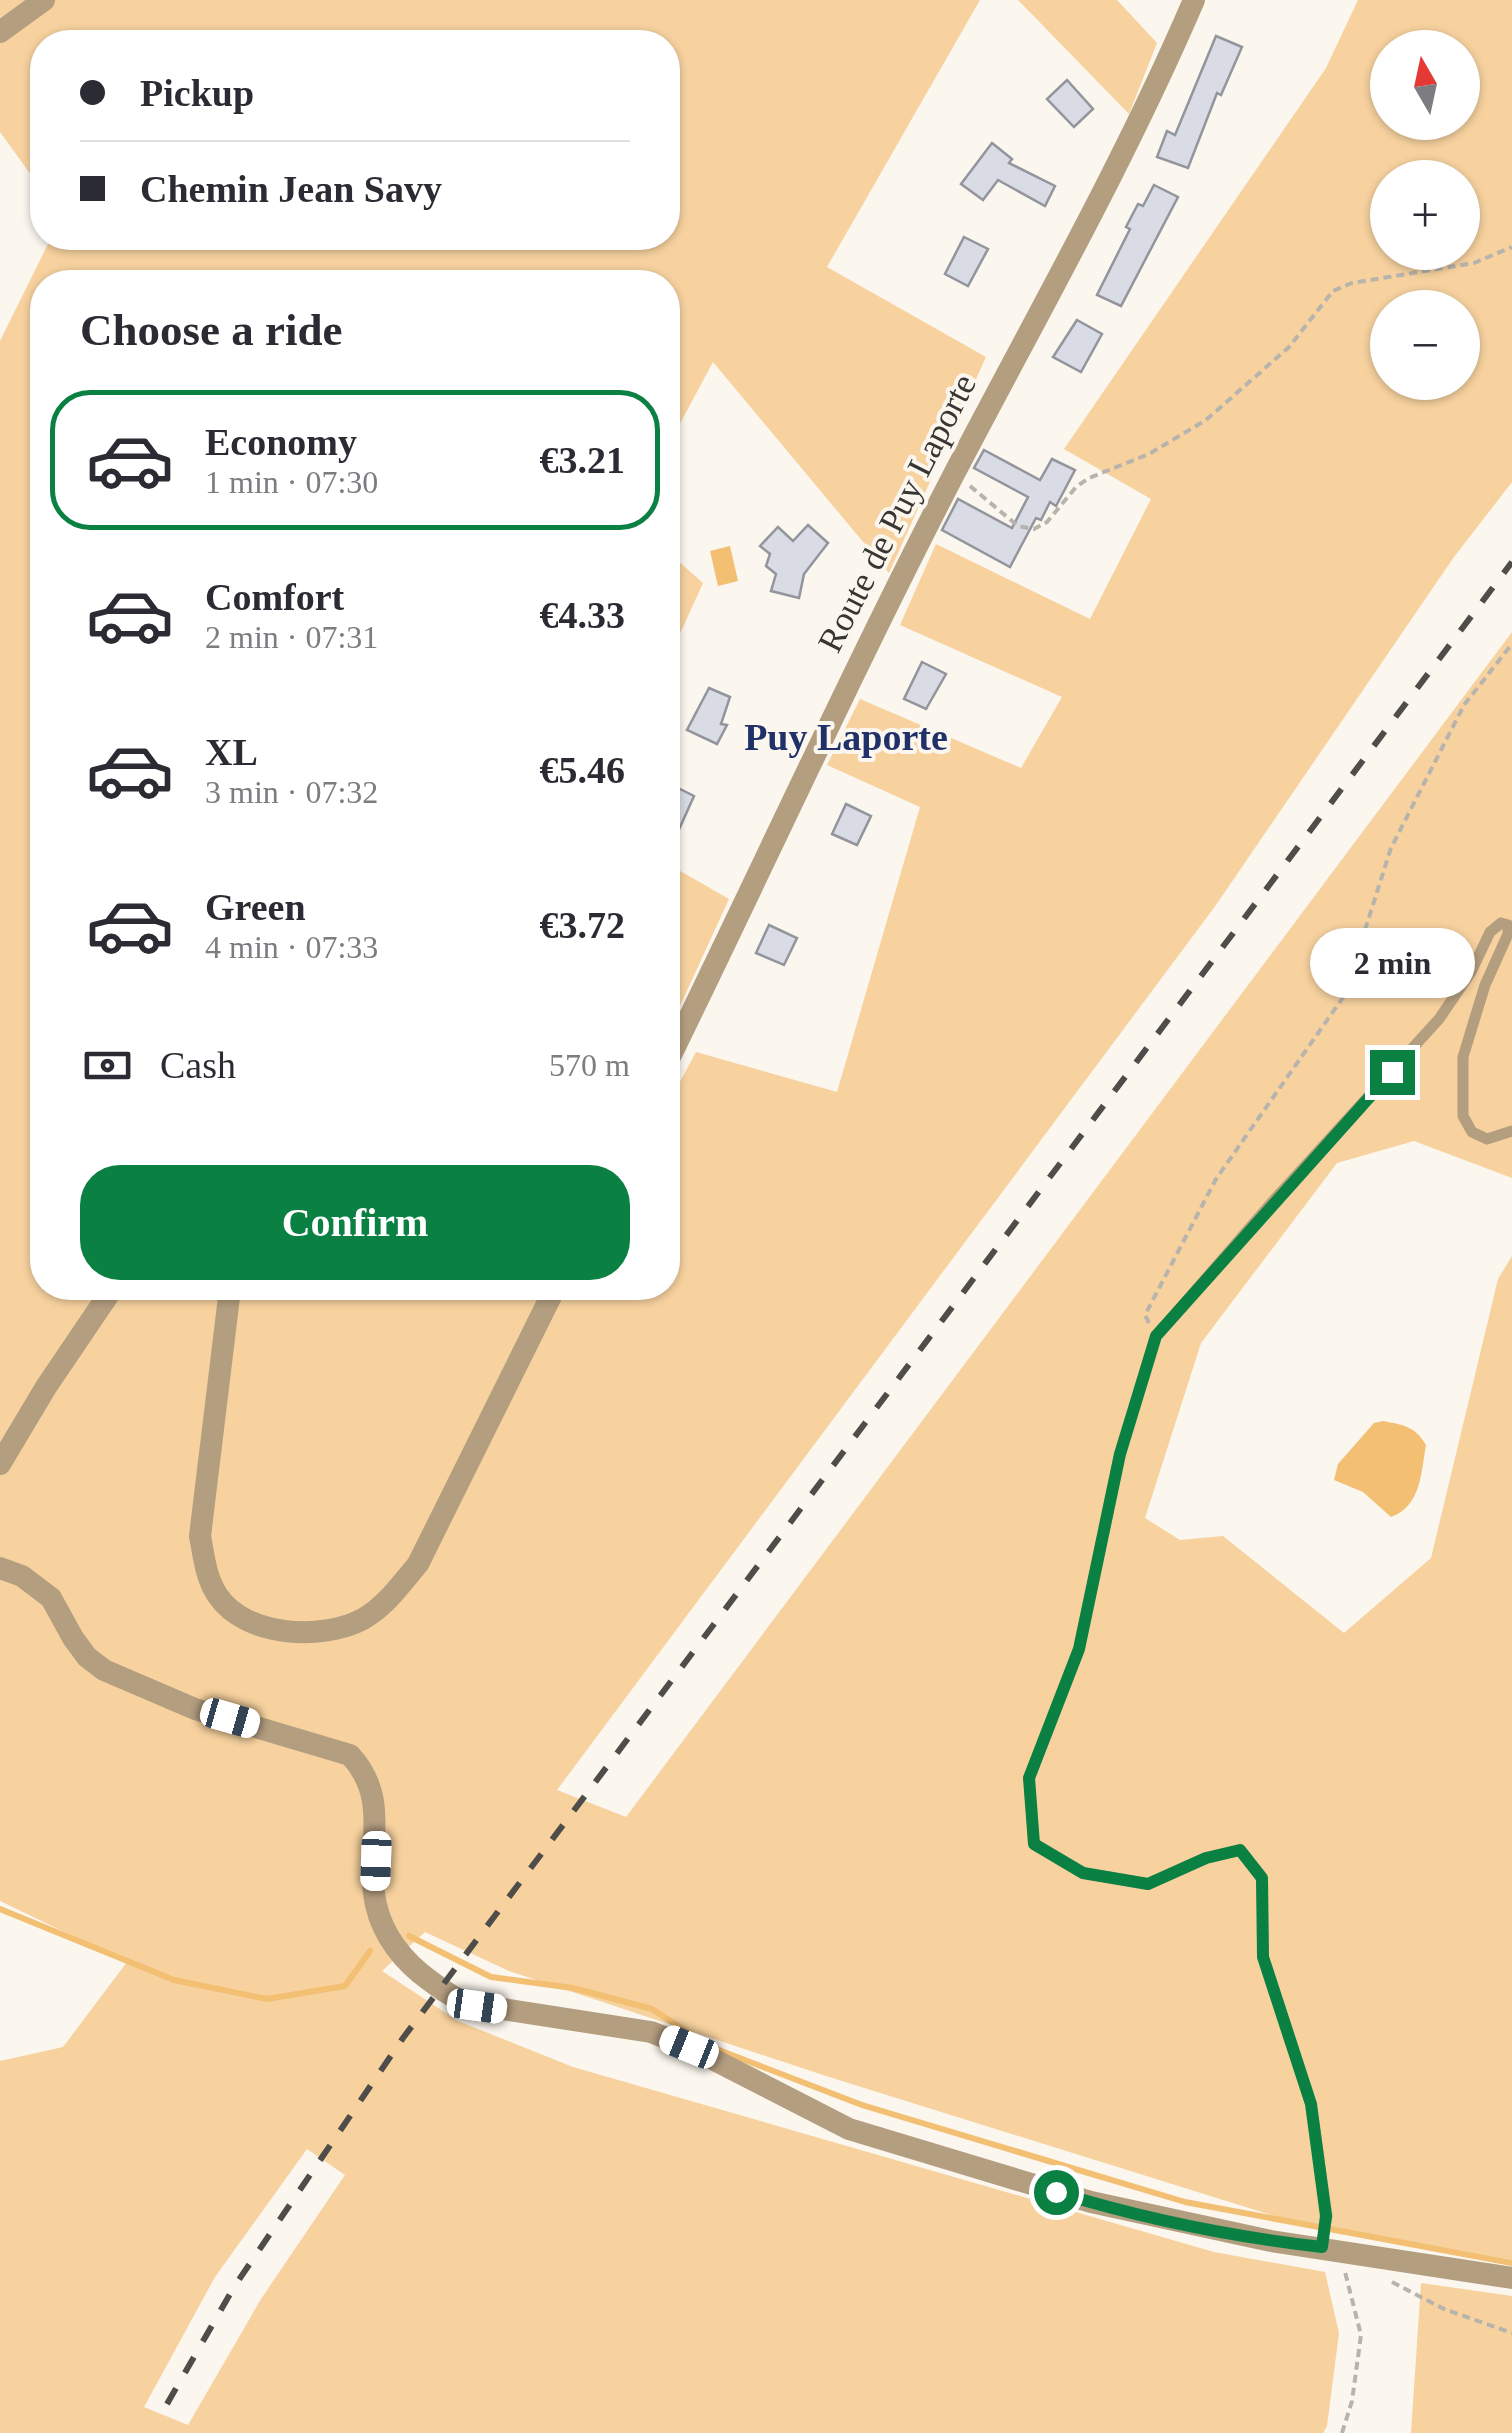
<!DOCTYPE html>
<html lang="en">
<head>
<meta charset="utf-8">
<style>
	body { margin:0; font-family:"Times New Roman",serif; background:#f2f2f3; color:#2b2b33; height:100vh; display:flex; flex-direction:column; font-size:38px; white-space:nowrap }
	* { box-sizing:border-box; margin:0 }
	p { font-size:32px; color:#7c7c81 }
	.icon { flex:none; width:55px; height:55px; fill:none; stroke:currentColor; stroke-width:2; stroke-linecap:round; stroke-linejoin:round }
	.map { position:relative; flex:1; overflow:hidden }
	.drawer { position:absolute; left:30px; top:270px; width:650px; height:1030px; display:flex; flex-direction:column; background:#fff; border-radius:40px; box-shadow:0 2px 8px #0004 }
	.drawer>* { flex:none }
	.banner { position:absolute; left:30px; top:30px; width:650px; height:220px; border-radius:40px; box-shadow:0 2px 8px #0004; display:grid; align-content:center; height:220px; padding:0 50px; background:#fff }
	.needle { width:65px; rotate:351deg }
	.fabs { position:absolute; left:1370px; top:30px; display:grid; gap:20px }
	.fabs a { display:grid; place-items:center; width:110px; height:110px; border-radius:50%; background:#fff; box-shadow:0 2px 8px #0004; font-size:50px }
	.end { position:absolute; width:45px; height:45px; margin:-22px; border:12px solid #0b8043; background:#fff; box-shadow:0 0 0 5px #fff }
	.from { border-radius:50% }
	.bubble { position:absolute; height:70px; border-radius:35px; background:#fff; box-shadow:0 2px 8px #0004; font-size:32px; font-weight:700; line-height:70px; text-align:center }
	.car { position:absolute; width:30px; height:60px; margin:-30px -15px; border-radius:12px; box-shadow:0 0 8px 2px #0007; background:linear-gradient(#fff 24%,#345 0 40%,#fff 0 76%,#345 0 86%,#fff 0) }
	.banner b { display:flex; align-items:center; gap:35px; height:95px; font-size:38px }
	.banner b+b { border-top:2px solid #e1e1e2 }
	.banner i { width:25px; height:25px; background:#2b2b33 }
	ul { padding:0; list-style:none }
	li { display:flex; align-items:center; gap:30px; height:140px; margin:0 20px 15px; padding:0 30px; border:5px solid transparent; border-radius:40px }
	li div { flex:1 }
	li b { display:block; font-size:38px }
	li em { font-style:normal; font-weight:700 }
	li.selected { border-color:#0b8043 }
	li>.icon { width:90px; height:90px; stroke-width:1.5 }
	h2 { padding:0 50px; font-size:45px; line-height:120px }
	.pay { display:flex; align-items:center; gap:25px; height:110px; padding:0 50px; font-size:38px }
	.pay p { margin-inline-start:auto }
	.primary-button { display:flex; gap:20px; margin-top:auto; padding:20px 50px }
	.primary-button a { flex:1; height:115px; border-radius:40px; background:#0b8043; color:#fff; font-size:40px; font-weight:700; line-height:115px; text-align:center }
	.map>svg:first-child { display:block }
	.green { fill:#f7d29f; fill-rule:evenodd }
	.water { fill:#f2bf73 }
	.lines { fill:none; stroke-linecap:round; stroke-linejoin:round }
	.stream { stroke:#f2bf73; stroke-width:6 }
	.building { fill:#d9dce4; stroke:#92959c; stroke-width:2.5 }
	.path { stroke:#b7b3ad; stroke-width:4; stroke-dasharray:8 5; stroke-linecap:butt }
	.lane { stroke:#b49e80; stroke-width:11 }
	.street { stroke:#b49e80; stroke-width:22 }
	.rail { stroke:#4f4d49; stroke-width:6; stroke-dasharray:18 18; stroke-linecap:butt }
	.route { stroke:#0b8043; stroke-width:12 }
	.labels { text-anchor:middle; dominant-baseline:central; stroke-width:8; stroke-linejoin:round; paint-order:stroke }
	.street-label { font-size:35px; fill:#383633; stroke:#fbf6ee }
	.neighbourhood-label { font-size:38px; font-weight:bold; fill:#203169; stroke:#fbf6ee }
</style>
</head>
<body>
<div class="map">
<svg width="1512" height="2433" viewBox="0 0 1512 2433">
	<rect width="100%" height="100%" fill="#fbf6ee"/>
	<!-- green -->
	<path class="green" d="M0 0H980L827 267 986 357 889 573 713 362 668 446V282H42V1288H668V1104L696 1052 837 1092 920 807 827 765 860 699 1021 768 1062 697 900 625 936 544 1090 619 1151 499 1064 449 1326 68 1358 0H1512V482L1454 557 1216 905 557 1790 626 1817 1512 632V1178L1414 1141 1337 1163 1201 1343 1145 1518 1180 1540 1223 1536 1344 1633 1431 1558 1498 1279 1512 1256V2260L1281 2218 826 2076 509 1971 425 1932 382 1971 458 2021 573 2067 1214 2252 1325 2272 1339 2333 1327 2426 1323 2433H0V2061L63 2047 127 1962 0 1901V341L51 238H668V42H42V190L0 132ZM1388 48H1462V122H1388ZM1388 178H1462V252H1388ZM1388 308H1462V382H1388ZM307 2149 345 2175 261 2299 188 2425 144 2407 215 2277Z
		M1018 0H1117L1157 43 1129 114Z
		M668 552 703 583 668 660Z
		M668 864 729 899 668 1032Z
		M1421 2283 1512 2296V2433H1411Z"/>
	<!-- water -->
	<path class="water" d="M730 546 738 581 718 586 710 551Z
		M1383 1421C1403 1425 1415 1426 1426 1445 1421 1473 1421 1506 1391 1517L1363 1492 1334 1480 1338 1464 1374 1423Z"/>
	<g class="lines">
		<!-- stream -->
		<path class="stream" d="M0 1909 174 1980 267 1999 345 1986 370 1951
			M409 1936 491 1977 573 1988 652 2009 711 2047 862 2105 1185 2202 1512 2263"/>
	</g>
	<!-- building -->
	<path class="building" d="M1216 36 1242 47 1221 95 1217 93 1188 168 1157 157 1167 131 1175 135Z
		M1067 80 1093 109 1074 127 1047 99Z
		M992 143 1012 159 1009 163 1055 186 1045 206 998 180 983 200 961 184Z
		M1154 185 1178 197 1121 306 1097 295 1130 229 1126 227 1138 204 1143 206Z
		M964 237 988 249 968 286 945 274Z
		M1077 320 1102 334 1081 372 1053 357Z
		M984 450 1040 480 1052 459 1075 470 1056 506 1050 502 1041 520 1036 518 1010 567 942 530 958 499 1012 528 1028 497 974 468Z
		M808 525 828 543 804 574 799 598 771 591 776 574 766 566 770 554 760 546 778 527 793 541Z
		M922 662 946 674 926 709 904 699Z
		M709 688 730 697 721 724 727 725 717 744 687 730Z
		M668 783 694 796 668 854Z
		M846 804 871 816 857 845 832 834Z
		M769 925 797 938 784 965 756 953Z"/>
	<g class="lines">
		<!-- path -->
		<path class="path" d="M970 486 1018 526 1034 529 1047 522 1076 487 1089 478 1149 454 1206 420 1289 347 1333 291 1352 283 1474 263 1512 247
			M1149 1323 1145 1315 1216 1179 1344 996 1391 848 1464 705 1512 644
			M1392 2282 1444 2309 1512 2333
			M1342 2433 1352 2401 1361 2335 1345 2272"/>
		<!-- lane -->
		<path class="lane" d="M1321 2247 1327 2216 1311 2104 1263 1957 1262 1879 1240 1850 1206 1858 1148 1884 1083 1873 1034 1844 1029 1779 1079 1649 1120 1454 1156 1336 1273 1201 1439 1019 1471 972 1490 932 1501 923 1508 925V934L1485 985 1463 1057V1116L1472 1132 1487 1139 1512 1131"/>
		<!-- street -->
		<path class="street" d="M0 32 44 0
			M668 1061C764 865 854 667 954 474 1036 317 1124 163 1194 0
			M228 1288 229 1297 200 1536C204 1557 206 1579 218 1596 246 1637 322 1641 363 1619 386 1606 401 1584 418 1564L555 1288
			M0 1464 46 1387 113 1288
			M0 1568 22 1576 51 1598 73 1638 87 1657 104 1670 195 1709 350 1755C393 1801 364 1852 376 1905 383 1936 404 1962 429 1980 445 1992 457 2001 477 2005L651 2032 689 2047 849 2129 1091 2202 1271 2241 1512 2278"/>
		<!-- rail -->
		<path class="rail" d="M167 2404 234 2287 403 2038 1512 562"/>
	</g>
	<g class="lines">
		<!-- route -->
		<path class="route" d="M1056 2192C1141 2218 1233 2237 1322 2247L1326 2216 1311 2104 1263 1957 1262 1878 1240 1850 1206 1858 1148 1884 1083 1873 1034 1844 1029 1778 1079 1649 1120 1454 1156 1336 1392 1072"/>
	</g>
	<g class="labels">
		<!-- street labels -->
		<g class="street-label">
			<text transform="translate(897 513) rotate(-63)">Route de Puy Laporte</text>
		</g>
		<!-- neighbourhood labels -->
		<g class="neighbourhood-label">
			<text x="846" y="737">Puy Laporte</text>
		</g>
	</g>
</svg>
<div class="fabs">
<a><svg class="needle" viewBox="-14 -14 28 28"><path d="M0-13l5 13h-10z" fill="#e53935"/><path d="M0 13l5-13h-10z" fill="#7c7c81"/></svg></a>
<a>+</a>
<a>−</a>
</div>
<i class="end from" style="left:1056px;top:2192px"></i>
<i class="end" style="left:1392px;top:1072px"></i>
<div class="bubble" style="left:1310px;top:928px;width:165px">2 min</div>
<i class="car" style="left:230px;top:1718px;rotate:106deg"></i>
<i class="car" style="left:376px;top:1861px;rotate:182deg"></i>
<i class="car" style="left:477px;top:2006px;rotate:98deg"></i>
<i class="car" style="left:689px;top:2047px;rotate:292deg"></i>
<div class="banner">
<b><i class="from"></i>Pickup</b>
<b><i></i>Chemin Jean Savy</b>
</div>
<section class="drawer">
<h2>Choose a ride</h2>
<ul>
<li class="selected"><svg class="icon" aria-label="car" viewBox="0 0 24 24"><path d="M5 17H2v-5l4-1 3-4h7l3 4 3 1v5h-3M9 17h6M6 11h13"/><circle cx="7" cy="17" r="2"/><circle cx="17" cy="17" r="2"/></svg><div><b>Economy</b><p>1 min · 07:30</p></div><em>€3.21</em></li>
<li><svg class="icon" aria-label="car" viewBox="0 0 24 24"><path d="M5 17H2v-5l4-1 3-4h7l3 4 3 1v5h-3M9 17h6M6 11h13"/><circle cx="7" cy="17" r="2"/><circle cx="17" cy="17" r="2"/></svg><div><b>Comfort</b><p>2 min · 07:31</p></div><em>€4.33</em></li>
<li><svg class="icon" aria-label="car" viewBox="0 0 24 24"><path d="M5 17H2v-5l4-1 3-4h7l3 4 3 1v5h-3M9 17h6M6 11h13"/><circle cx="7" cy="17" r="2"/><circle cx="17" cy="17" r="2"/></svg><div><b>XL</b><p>3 min · 07:32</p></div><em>€5.46</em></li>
<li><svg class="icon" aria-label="car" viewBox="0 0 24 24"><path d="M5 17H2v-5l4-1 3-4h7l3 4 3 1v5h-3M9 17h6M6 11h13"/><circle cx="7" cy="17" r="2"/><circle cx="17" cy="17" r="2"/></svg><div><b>Green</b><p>4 min · 07:33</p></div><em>€3.72</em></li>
</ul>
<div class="pay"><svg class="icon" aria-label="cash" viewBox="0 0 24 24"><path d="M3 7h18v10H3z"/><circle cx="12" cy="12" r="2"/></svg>Cash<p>570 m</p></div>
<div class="primary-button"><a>Confirm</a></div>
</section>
</div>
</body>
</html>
